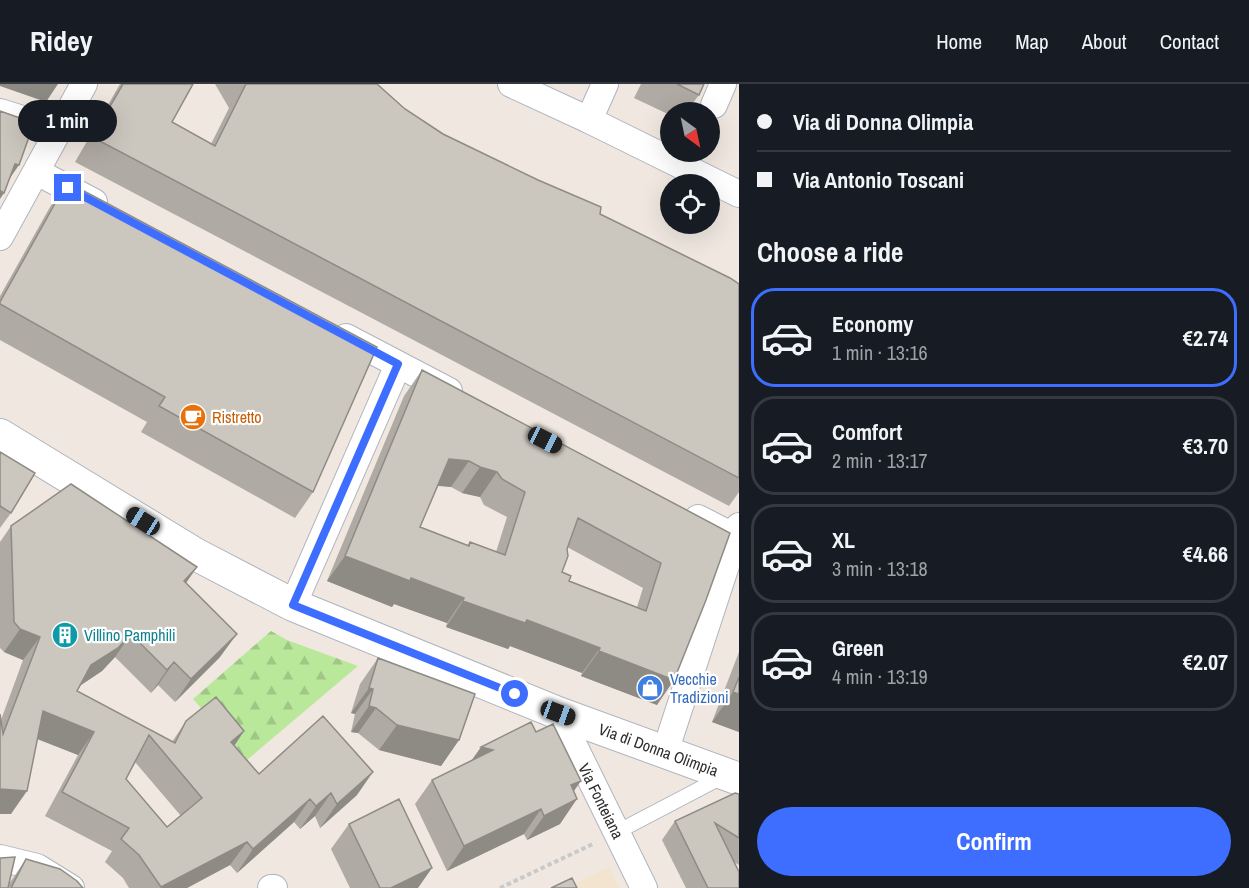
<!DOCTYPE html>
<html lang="en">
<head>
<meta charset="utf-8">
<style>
	body { margin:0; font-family:"Archivo Narrow",sans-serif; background:#20242c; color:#f1f3f6; height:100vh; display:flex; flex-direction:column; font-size:22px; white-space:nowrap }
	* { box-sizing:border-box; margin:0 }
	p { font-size:20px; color:#9ea1a6 }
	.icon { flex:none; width:33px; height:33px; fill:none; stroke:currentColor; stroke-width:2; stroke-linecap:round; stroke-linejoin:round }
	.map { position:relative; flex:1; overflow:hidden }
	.side { display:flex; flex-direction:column; background:#171b24; width:510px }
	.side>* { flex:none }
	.guide { display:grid; align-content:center; height:132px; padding:0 18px; background:#171b24 }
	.needle { width:39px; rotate:147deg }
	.fabs { position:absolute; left:660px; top:18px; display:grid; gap:12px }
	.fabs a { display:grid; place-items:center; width:60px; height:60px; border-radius:50%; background:#171b24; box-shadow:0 6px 24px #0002; font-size:30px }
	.end { position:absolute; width:27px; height:27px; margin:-14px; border:8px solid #3e6eff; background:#fff; box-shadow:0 0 0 3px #fff }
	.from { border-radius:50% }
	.bubble { position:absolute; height:42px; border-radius:21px; background:#171b24; box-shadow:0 6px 24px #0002; font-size:20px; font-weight:700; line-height:42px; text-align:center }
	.car { position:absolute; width:18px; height:36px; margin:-18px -9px; border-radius:8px; box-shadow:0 0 4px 2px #0007; background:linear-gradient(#222 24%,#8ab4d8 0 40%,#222 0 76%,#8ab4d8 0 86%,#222 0) }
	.guide b { display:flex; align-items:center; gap:21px; height:57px; font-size:22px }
	.guide b+b { border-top:2px solid #363941 }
	.guide i { width:15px; height:15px; background:#f1f3f6 }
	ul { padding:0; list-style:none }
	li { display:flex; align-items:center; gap:18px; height:99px; margin:0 12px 9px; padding:0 6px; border:3px solid #363941; border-radius:24px }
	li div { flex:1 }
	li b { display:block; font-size:22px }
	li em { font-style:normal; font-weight:700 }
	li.active { border-color:#3e6eff }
	li>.icon { width:54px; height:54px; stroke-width:1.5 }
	h2 { padding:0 18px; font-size:27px; line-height:72px }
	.button { display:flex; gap:12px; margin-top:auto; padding:12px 18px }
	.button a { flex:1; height:69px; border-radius:36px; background:#3e6eff; color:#fff; font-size:24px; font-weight:700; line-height:69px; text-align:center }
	header { display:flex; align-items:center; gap:36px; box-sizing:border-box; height:84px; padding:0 30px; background:#171b24; border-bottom:2px solid #363941 }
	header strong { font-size:28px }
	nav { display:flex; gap:33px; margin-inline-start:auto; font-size:21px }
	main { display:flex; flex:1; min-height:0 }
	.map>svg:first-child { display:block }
	.education { fill:#f2e4cf }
	.forest { fill:url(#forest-firs) }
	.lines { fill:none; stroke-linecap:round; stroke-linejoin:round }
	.service-casing { stroke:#b0b4be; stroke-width:16 }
	.minor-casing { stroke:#b0b4be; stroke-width:28 }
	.tertiary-casing { stroke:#b0b4be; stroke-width:34 }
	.path { stroke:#c9c9c9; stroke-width:4; stroke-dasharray:4.5 3; stroke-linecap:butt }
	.service { stroke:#fff; stroke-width:14 }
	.minor { stroke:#fff; stroke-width:26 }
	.tertiary { stroke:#fff; stroke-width:32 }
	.wall { fill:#afaaa3; fill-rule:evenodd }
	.shaded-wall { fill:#8e8b85 }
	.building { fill:#cbc6be; stroke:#8e8b85; stroke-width:1.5; fill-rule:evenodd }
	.route { stroke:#3e6eff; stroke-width:8 }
	.labels { text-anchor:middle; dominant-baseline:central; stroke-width:4.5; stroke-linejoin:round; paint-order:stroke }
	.food-label { font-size:16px; fill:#c56008; stroke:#fff; text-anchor:start }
	.culture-label { font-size:16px; fill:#0d838f; stroke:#fff; text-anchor:start }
	.shop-label { font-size:16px; fill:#366cbe; stroke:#fff; text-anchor:start }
	.street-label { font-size:16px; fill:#2e2e2e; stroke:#fff }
</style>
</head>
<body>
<header>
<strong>Ridey</strong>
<nav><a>Home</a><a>Map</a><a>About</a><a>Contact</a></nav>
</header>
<main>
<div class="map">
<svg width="739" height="804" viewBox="0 0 739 804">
	<defs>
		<pattern id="forest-firs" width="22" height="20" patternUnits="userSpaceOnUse" patternTransform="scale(1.5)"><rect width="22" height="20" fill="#bae89a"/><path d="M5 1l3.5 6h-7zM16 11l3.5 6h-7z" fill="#a0c785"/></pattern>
	</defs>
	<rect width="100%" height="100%" fill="#f0e8e0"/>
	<!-- education -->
	<path class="education" d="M609 783 619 804H565Z"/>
	<!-- forest -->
	<path class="forest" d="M271 547 287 556 358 582 247 676 193 615Z"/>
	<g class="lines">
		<defs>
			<path id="service" d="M617 748 724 692"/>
			<g id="minor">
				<path d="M511 0 589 36 739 110"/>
				<path d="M714 21 723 0"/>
				<path d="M0 28 58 46"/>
				<path d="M589 36 605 0"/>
				<path d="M37 88 94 118"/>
				<path d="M0 153 84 0"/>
				<path d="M346 253 449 307"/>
				<path d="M698 434 735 453"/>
				<path d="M293 521 398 281"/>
				<path id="s1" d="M558 629 644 804"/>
				<path d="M665 668 739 442"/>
				<path d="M0 774 37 783 71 804"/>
				<path d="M271 804H274"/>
			</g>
			<g id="tertiary">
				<path id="s2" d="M0 351 195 470 293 521 558 629 739 695"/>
			</g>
		</defs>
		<!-- service casing -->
		<use href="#service" class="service-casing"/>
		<!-- minor casing -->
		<use href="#minor" class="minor-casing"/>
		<!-- tertiary casing -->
		<use href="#tertiary" class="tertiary-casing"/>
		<!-- path -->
		<path class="path" d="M500 804 595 759"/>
		<!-- service -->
		<use href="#service" class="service"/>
		<!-- minor -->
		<use href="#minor" class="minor"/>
		<!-- tertiary -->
		<use href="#tertiary" class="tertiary"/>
	</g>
	<!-- wall -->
	<path class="wall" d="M120 0H193L172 38 211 60 229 24 215 0H377L405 25 443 50 600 130 739 200V408L729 422 75 78Z
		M641 0H704L699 11 686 28H670V31L634 14Z
		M67 98 313 408 295 434 141 348 147 338 0 256V212L50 123Z
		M422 286 730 449 657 621 581 592 582 589 510 562 508 565 446 543 447 539 394 520 392 523 327 497 404 312ZM438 402 451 403 462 409 480 413 484 421 507 433 496 468 470 458 467 461 420 443ZM567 463 643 504 637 523 569 497 562 488Z
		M0 368 11 429 0 444Z
		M11 442 197 483 186 499 220 573 175 618 158 601 151 609 115 573 102 587 81 601 77 607 172 658 186 637 244 647 234 662 259 690 357 711 320 744 315 732 300 745 294 738 237 789 230 781 187 804H129L123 794 105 778 112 767 45 732 78 671 38 655 11 730 1 636 23 576 4 568 0 564V458ZM135 678 181 732 167 743 126 695Z
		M739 568V648L712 638Z
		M378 574 459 656 441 682 379 666 358 649 351 648 355 630 351 629 360 600Z
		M536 648 573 707 560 740 527 756 524 750 447 787 415 720 432 696Z
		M739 710V781L734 778 739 804H686L662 756 675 737Z
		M349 740 418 804H350L331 765Z
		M26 775 83 804H0L9 800Z"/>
	<!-- shaded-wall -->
	<path class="shaded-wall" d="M0 0H58L46 18 0 2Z
		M15 80 19 81 1 107Z
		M1 107 4 109 0 115V108Z
		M449 375 469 377 451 403 432 401Z
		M480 383 497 388 480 413 462 409Z
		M345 472 411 494 464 514 447 539 394 520 392 523 327 497Z
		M197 483 181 506 184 497Z
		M463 517 527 536 600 564 582 589 510 562 508 565 446 543Z
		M20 545 40 553 23 576 4 568Z
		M131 550 115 573 102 587 75 605 91 581Z
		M237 550 220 573 175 618 191 595Z
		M599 567 674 596 657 621 581 592Z
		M174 578 158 601 151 609 167 586Z
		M369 604 373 605 355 630 351 629Z
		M733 608 739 610V648L712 638Z
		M369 622 376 624 358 649 351 648Z
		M43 627 94 648 78 671 27 651Z
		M397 641 459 656 441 682 379 666Z
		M244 647 228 671 231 658Z
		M481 663 493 666 464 687Z
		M373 688 357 711 320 744 337 720Z
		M581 697 564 721 571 701Z
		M0 705 27 707 11 730H0Z
		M331 709 315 732 300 745 316 722Z
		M310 715 294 738 237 789 253 765Z
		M577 715 560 740 527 756 544 732Z
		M541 725 524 750 447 787 464 762Z
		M247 758 230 781 187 804H160Z
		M432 784 418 804H391Z"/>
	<!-- building -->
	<path class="building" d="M123 0H193L172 38 215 62 246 0H377L405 25 443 50 538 96 601 123 600 130 730 194 739 200V394L92 53Z
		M677 0H704L699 11Z
		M0 27 34 39 19 81 15 80 4 109 1 107 0 108Z
		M67 98 377 263 313 408 159 322 165 313 0 220V218Z
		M422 286 730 449 706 516 674 596 599 567 600 564 527 536 525 539 463 517 464 514 411 494 410 497 345 472ZM449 375 469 377 480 383 497 388 502 395 525 408 505 471 470 458 469 462 420 443ZM578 434 661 479 646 527 569 497 571 492 562 488 568 472 567 465Z
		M0 368 35 389 11 429 0 422Z
		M71 400 197 483 184 497 237 550 191 595 174 578 167 586 131 550 118 564 91 581 77 607 175 659 186 637 216 613 244 647 231 658 259 690 323 632 373 688 337 720 331 709 316 722 310 715 253 765 247 758 161 803 139 771 121 755 129 744 62 708 94 648 43 627 27 707 0 705V630L3 650 40 553 20 545 14 538 11 442ZM149 651 202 714 167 743 126 695Z
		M378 574 475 610 459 656 397 641 376 624 369 622 373 605 369 604Z
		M739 593V610L733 608Z
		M531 638 536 648 553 640 581 697 571 701 577 715 544 732 541 725 464 762 432 696 493 666 481 663Z
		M735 709 739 710V754L715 739 739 788V804H708L675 737Z
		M399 715 432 784 391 804H380L349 740Z
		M15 773 8 804H0V774Z
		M26 775 60 785 77 797 83 804H11Z
		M572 794 577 804H551Z"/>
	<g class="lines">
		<!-- route -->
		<path class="route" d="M68 104 398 280 293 521 515 610"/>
	</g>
	<!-- icons -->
	<defs>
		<symbol id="cafe-disc" viewBox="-11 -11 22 22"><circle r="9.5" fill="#e8710a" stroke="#fff"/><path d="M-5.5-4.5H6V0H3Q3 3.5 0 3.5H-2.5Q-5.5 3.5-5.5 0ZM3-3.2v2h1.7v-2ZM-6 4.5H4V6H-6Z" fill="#fff"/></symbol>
		<symbol id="building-disc" viewBox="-11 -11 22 22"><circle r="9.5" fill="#0f9aa8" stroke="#fff"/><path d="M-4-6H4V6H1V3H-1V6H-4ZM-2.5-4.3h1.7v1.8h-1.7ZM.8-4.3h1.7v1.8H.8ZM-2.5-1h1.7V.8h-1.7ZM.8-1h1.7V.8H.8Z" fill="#fff"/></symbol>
		<symbol id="shop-disc" viewBox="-11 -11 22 22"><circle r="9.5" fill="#3f7fe0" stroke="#fff"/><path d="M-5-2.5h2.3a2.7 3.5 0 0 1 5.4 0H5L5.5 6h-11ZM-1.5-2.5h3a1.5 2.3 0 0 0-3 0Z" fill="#fff"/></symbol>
	</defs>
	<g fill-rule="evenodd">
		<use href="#cafe-disc" x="178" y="318" width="30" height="30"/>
		<use href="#building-disc" x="50" y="536" width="30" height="30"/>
		<use href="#shop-disc" x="635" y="589" width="30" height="30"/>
	</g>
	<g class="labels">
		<!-- food labels -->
		<g class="food-label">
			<text x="212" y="333">Ristretto</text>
		</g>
		<!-- culture labels -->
		<g class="culture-label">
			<text x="84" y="551">Villino Pamphili</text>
		</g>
		<!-- shop labels -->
		<g class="shop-label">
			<text x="670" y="595">Vecchie<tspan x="670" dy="18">Tradizioni</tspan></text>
		</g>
		<!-- street labels -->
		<g class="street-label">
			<text stroke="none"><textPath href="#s2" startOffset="732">Via di Donna Olimpia</textPath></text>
			<text stroke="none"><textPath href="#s1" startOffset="98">Via Fonteiana</textPath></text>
		</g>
	</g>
</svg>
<div class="fabs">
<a><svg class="needle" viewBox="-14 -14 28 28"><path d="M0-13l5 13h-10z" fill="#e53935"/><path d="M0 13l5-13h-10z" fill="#9ea1a6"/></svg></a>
<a><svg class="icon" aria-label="locate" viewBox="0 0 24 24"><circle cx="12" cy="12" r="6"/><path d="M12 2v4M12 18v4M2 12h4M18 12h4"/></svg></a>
</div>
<i class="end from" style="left:515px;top:610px"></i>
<i class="end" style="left:68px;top:104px"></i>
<div class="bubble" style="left:18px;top:16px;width:99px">1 min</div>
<i class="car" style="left:545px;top:356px;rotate:117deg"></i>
<i class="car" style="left:143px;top:437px;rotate:302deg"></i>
<i class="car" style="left:558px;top:629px;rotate:110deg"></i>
</div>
<section class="side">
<div class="guide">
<b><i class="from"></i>Via di Donna Olimpia</b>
<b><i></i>Via Antonio Toscani</b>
</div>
<h2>Choose a ride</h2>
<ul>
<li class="active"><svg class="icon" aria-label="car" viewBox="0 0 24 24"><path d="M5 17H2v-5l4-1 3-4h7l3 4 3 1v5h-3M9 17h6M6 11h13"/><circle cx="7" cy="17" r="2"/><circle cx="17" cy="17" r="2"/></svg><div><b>Economy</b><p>1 min · 13:16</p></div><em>€2.74</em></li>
<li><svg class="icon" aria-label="car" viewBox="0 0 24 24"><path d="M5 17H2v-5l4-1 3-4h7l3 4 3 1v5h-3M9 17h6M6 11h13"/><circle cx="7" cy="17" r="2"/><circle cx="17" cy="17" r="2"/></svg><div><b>Comfort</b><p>2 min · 13:17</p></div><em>€3.70</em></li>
<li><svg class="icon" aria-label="car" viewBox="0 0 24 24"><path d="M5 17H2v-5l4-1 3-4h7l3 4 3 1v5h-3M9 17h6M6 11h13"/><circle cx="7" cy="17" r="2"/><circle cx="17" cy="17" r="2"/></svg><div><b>XL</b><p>3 min · 13:18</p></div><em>€4.66</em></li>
<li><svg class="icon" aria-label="car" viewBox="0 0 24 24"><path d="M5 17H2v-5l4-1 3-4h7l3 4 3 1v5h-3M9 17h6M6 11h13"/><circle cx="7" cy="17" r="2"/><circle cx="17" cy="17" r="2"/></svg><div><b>Green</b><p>4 min · 13:19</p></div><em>€2.07</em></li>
</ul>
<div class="button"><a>Confirm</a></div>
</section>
</main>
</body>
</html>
